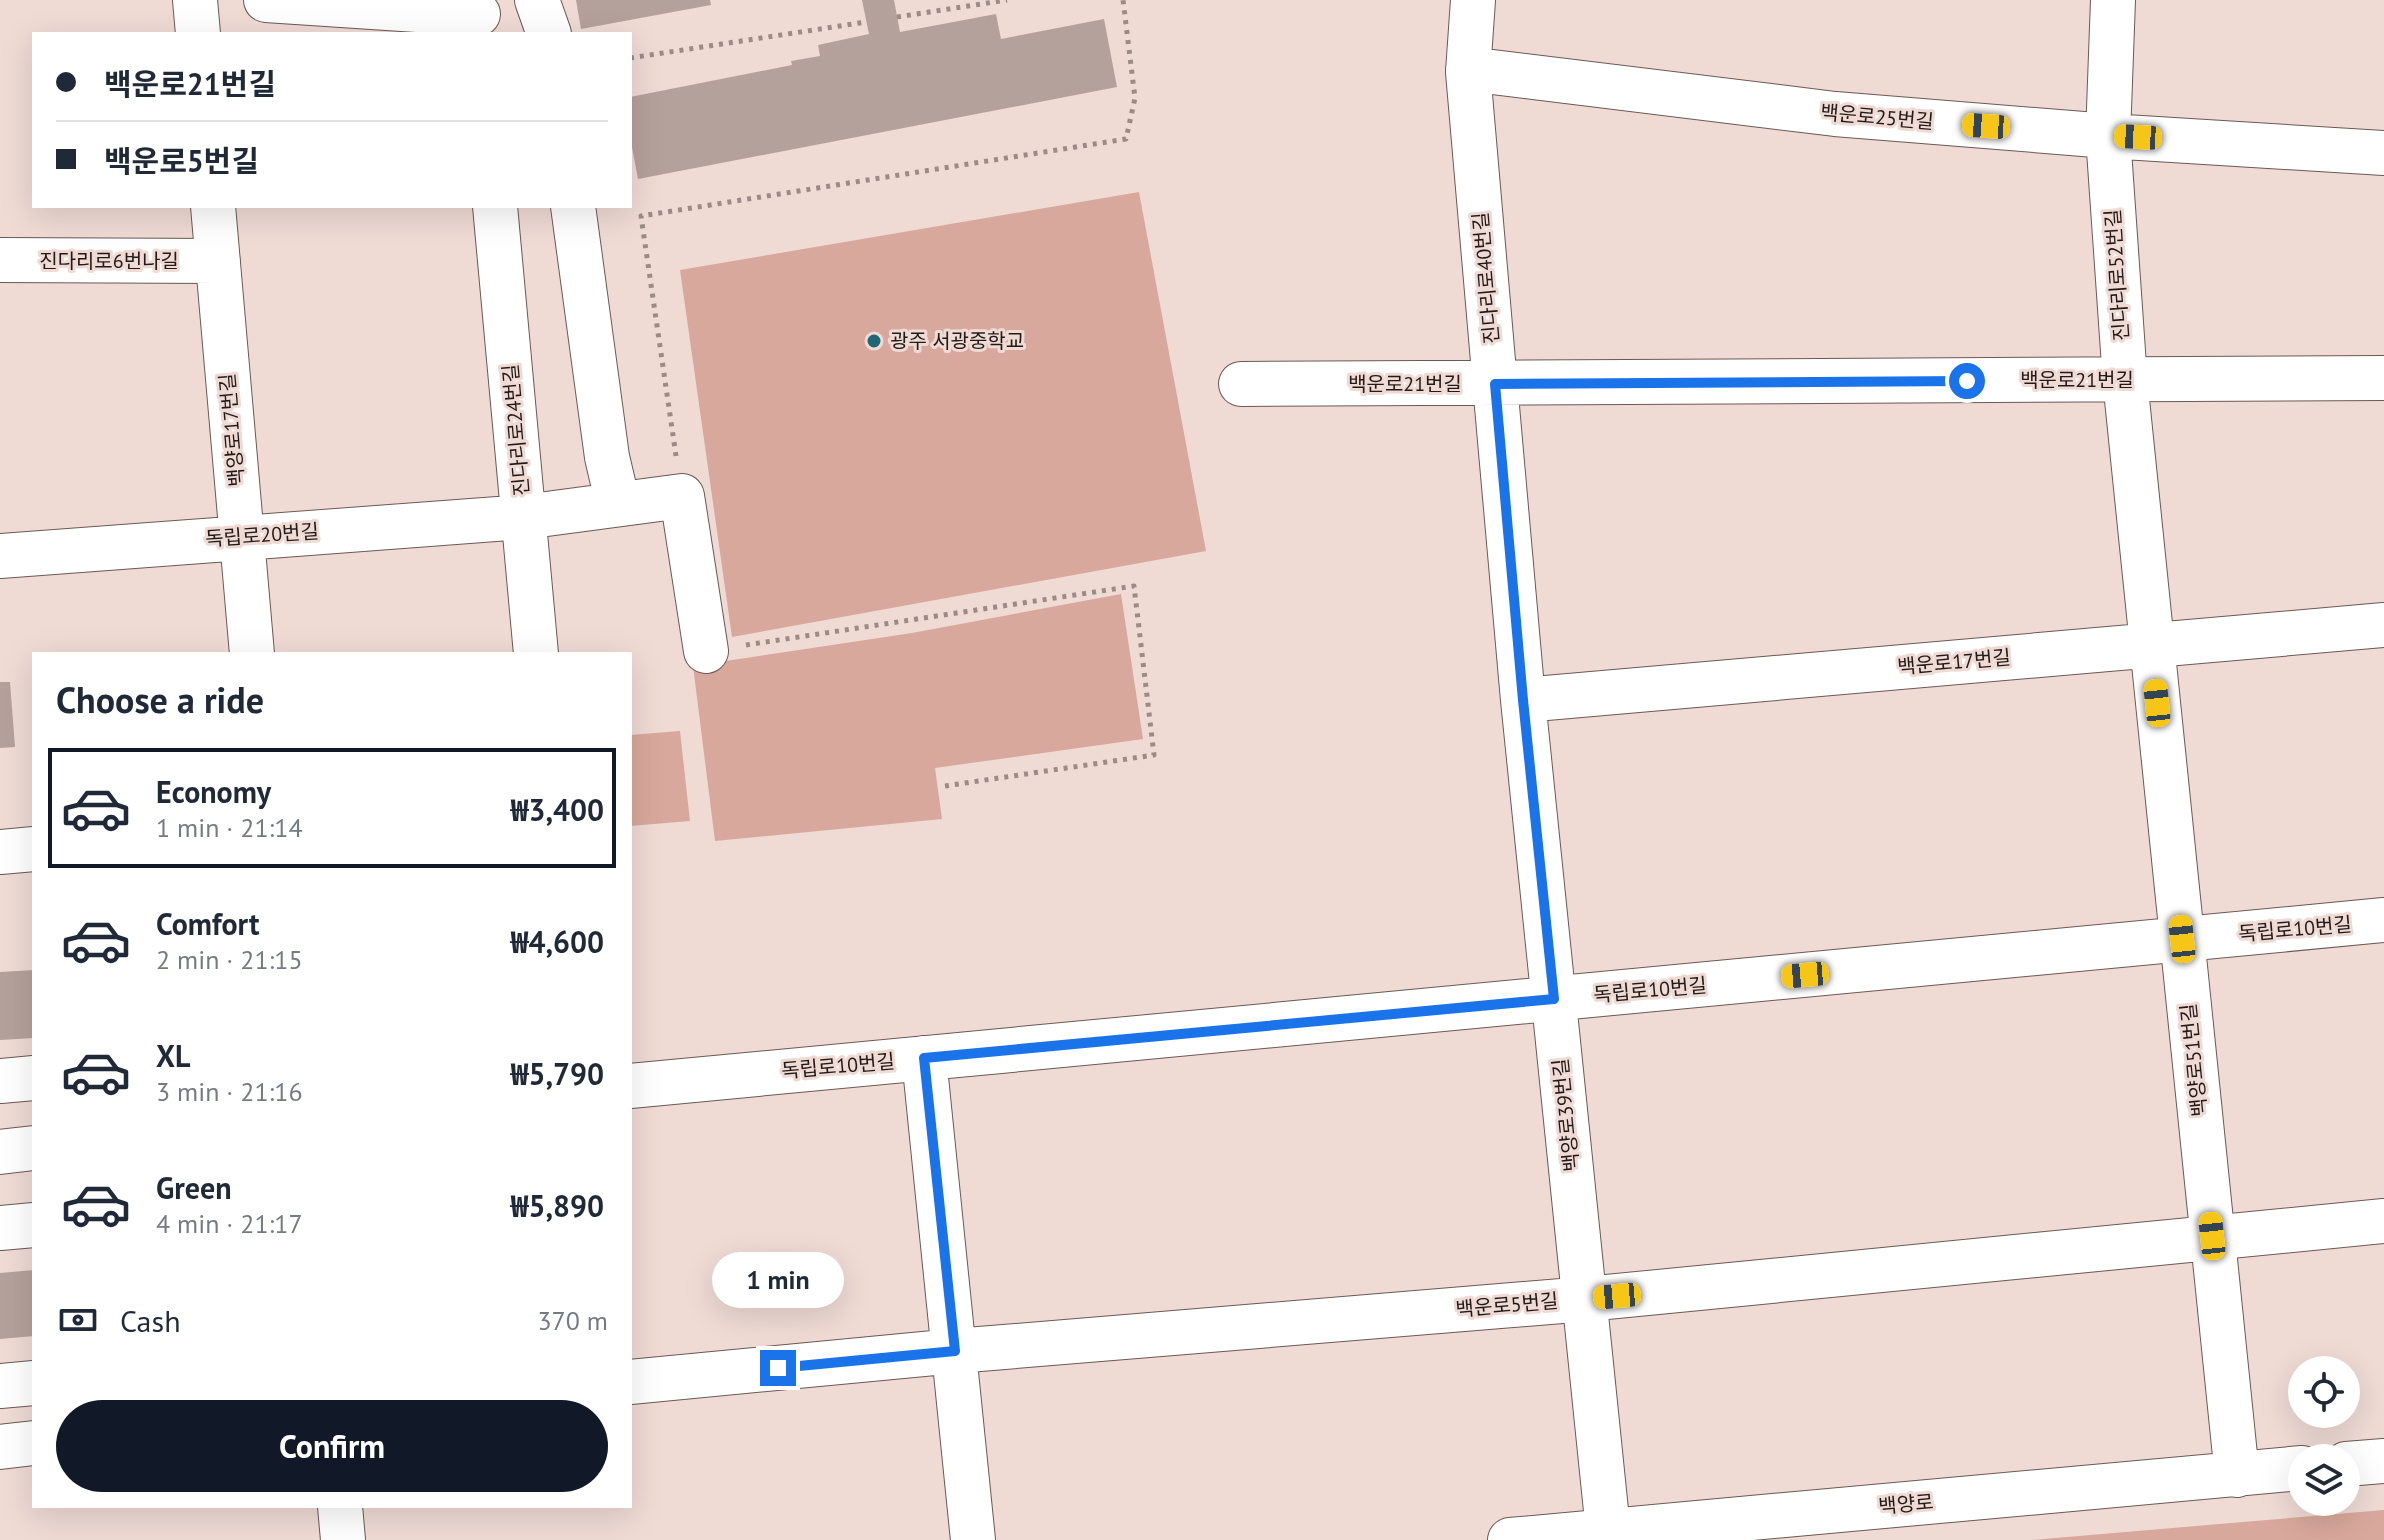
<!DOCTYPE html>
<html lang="en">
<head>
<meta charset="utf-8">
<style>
	body { margin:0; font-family:"PT Sans","Noto Sans KR",sans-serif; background:#f2f2f3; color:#1f2937; height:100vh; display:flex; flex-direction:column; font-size:30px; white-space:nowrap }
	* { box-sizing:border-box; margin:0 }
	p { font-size:26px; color:#747a83 }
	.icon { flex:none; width:44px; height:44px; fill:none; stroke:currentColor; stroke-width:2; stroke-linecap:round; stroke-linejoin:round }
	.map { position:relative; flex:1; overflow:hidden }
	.side { position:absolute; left:32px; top:652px; width:600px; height:856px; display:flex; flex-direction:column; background:#fff; border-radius:0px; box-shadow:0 8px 32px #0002 }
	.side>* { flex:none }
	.guide { position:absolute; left:32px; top:32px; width:600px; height:176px; border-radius:0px; box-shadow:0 8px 32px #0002; display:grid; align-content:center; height:176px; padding:0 24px; background:#fff }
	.tools { position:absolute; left:2288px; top:1356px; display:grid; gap:16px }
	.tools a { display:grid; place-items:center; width:72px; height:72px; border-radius:50%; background:#fff; box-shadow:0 8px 32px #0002; font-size:40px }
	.end { position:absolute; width:36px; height:36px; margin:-18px; border:10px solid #1a73e8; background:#fff; box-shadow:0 0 0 4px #fff }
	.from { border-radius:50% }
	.bubble { position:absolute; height:56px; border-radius:28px; background:#fff; box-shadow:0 8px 32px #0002; font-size:26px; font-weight:800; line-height:56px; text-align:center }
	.car { position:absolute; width:24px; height:48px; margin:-24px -12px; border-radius:10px; box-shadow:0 0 6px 2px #0007; background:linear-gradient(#f5c518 24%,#345 0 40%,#f5c518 0 76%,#345 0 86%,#f5c518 0) }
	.guide b { display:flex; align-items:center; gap:28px; height:76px; font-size:30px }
	.guide b+b { border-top:2px solid #e0e1e3 }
	.guide i { width:20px; height:20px; background:#1f2937 }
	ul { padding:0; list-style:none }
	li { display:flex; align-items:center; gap:24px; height:120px; margin:0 16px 12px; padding:0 8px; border:4px solid transparent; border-radius:0px }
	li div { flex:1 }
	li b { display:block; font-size:30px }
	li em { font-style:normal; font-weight:800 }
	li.current { border-color:#111827 }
	li>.icon { width:72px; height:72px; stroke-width:1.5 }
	h2 { padding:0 24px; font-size:36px; line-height:96px }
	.pay { display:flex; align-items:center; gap:20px; height:88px; padding:0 24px; font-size:30px }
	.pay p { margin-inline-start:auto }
	.cta { display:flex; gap:16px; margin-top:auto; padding:16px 24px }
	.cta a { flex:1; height:92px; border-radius:48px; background:#111827; color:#fff; font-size:32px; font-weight:800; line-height:92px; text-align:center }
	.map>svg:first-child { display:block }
	.green { fill:#d9a89c }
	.building { fill:#b5a19b }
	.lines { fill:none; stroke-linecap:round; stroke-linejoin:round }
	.minor-casing { stroke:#6b5954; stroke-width:46 }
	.path { stroke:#9b8b87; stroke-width:5; stroke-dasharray:4 6; stroke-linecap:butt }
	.minor { stroke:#fff; stroke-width:44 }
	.route { stroke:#1a73e8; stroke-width:10 }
	.poi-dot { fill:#216877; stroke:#efdad4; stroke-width:3 }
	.labels { text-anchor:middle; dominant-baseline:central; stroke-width:6; stroke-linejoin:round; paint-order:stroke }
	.street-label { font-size:20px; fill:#221a18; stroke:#efdad4 }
	.poi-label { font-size:20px; fill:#221a18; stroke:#efdad4; text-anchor:start }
</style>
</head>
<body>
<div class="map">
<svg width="2384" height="1540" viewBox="0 0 2384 1540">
	<rect width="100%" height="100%" fill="#efdad4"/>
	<!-- green -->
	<path class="green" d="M1139 192 1206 551 732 637 680 270Z
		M1121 594 1143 739 935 768 942 819 715 841 693 666 912 633Z
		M680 731 690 821 630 826V735Z
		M2384 1510V1540H2031Z"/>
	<!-- building -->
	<path class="building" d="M576 0H710L711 5 581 29Z
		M862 0H894L900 32 996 14 1001 39 1104 19 1117 87 638 179 630 137V97L792 65 791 61 820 56 818 45 869 34Z
		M0 682H10L15 747 0 748Z
		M34 970V1038L0 1040V972Z
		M34 1270V1336L0 1339V1273Z"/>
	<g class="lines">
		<defs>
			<path id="minor" d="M195 0 198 34
				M266 0 478 14
				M537 0 549 34
				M1473 0 1468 72 1495 384 1523 700 1608 1530
				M2113 0 2108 136 2125 380 2237 1475
				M1468 69 1835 114 2108 136 2384 153
				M213 206 252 654
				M495 206 536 654
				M573 206 607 457 618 504
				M0 260 218 261
				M1241 384 2384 378
				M0 556 524 517 682 496 706 651
				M1523 700 2384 625
				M0 852 34 849
				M924 1058 973 1540
				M0 1081 34 1078
				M630 1086 2384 920
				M0 1152 34 1148
				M0 1228 34 1225
				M630 1382 955 1351 1586 1299 2384 1221
				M0 1386 34 1383
				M0 1447 34 1443
				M2346 1464 2384 1461
				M340 1506 343 1540
				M1510 1540 2302 1468"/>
		</defs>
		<!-- minor casing -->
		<use href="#minor" class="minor-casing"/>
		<!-- path -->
		<path class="path" d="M897 17 1007 0
			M630 58 866 22
			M676 456 641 216 1126 139 1135 98 1123 0
			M746 645 1134 586 1154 755 945 786"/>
		<!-- minor -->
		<use href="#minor" class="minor"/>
	</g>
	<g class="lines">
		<!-- route -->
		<path class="route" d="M778 1368 955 1351 924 1058 1554 999 1523 700 1495 384 1967 381"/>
	</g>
	<!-- markers -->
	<circle class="poi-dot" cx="874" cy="341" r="8"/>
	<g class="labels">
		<!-- street labels -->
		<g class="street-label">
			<text transform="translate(1877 117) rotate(5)">백운로25번길</text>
			<text x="109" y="261">진다리로6번나길</text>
			<text transform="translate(2117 275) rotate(-94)">진다리로52번길</text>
			<text transform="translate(1486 278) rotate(-95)">진다리로40번길</text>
			<text x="2077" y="380">백운로21번길</text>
			<text x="1405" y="384">백운로21번길</text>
			<text transform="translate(232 430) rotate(-95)">백양로17번길</text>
			<text transform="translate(516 430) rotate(-95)">진다리로24번길</text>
			<text transform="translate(262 535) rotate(-4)">독립로20번길</text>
			<text transform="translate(1954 662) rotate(-5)">백운로17번길</text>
			<text transform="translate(2295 929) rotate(-5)">독립로10번길</text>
			<text transform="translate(1650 990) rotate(-5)">독립로10번길</text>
			<text transform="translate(2194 1060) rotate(-96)">백양로51번길</text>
			<text transform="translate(838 1066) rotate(-5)">독립로10번길</text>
			<text transform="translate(1566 1115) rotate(-96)">백양로39번길</text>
			<text transform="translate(1507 1305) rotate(-5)">백운로5번길</text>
			<text transform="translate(1906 1504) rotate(-5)">백양로</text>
		</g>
		<!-- poi labels -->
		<g class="poi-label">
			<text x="890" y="341">광주 서광중학교</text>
		</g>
	</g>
</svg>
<div class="tools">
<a><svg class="icon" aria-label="locate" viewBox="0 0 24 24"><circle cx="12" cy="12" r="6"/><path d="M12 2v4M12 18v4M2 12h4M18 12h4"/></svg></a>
<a><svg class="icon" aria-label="layers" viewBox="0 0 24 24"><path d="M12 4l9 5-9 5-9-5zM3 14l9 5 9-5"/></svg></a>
</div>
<i class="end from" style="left:1967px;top:381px"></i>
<i class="end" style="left:778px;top:1368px"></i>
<div class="bubble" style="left:712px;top:1252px;width:132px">1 min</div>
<i class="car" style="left:1986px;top:126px;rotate:274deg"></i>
<i class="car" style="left:2138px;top:137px;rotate:273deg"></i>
<i class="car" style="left:2157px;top:703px;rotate:354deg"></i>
<i class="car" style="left:2182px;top:939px;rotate:354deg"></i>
<i class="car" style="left:1805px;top:975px;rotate:265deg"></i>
<i class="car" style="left:2212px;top:1236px;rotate:354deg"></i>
<i class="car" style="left:1617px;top:1296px;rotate:265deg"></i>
<div class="guide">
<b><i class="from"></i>백운로21번길</b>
<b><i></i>백운로5번길</b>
</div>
<section class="side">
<h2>Choose a ride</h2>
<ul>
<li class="current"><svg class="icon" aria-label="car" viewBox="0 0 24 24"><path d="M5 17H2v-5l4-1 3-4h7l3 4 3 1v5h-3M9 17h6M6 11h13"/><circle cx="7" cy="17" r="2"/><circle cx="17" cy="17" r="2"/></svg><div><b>Economy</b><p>1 min · 21:14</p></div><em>₩3,400</em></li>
<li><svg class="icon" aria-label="car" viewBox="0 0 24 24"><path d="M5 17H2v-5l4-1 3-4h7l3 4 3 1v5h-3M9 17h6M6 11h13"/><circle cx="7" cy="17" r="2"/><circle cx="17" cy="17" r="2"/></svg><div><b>Comfort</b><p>2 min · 21:15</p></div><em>₩4,600</em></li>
<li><svg class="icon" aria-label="car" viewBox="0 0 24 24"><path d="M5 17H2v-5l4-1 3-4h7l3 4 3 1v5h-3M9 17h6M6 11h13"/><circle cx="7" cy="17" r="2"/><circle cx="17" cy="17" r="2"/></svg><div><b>XL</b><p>3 min · 21:16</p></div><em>₩5,790</em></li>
<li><svg class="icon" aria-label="car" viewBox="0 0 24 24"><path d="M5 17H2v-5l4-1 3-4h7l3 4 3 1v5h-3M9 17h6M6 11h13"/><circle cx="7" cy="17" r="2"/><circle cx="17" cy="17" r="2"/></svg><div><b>Green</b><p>4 min · 21:17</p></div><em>₩5,890</em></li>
</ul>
<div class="pay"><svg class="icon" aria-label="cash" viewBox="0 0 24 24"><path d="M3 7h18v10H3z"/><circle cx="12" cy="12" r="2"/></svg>Cash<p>370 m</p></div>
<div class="cta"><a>Confirm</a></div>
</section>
</div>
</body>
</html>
